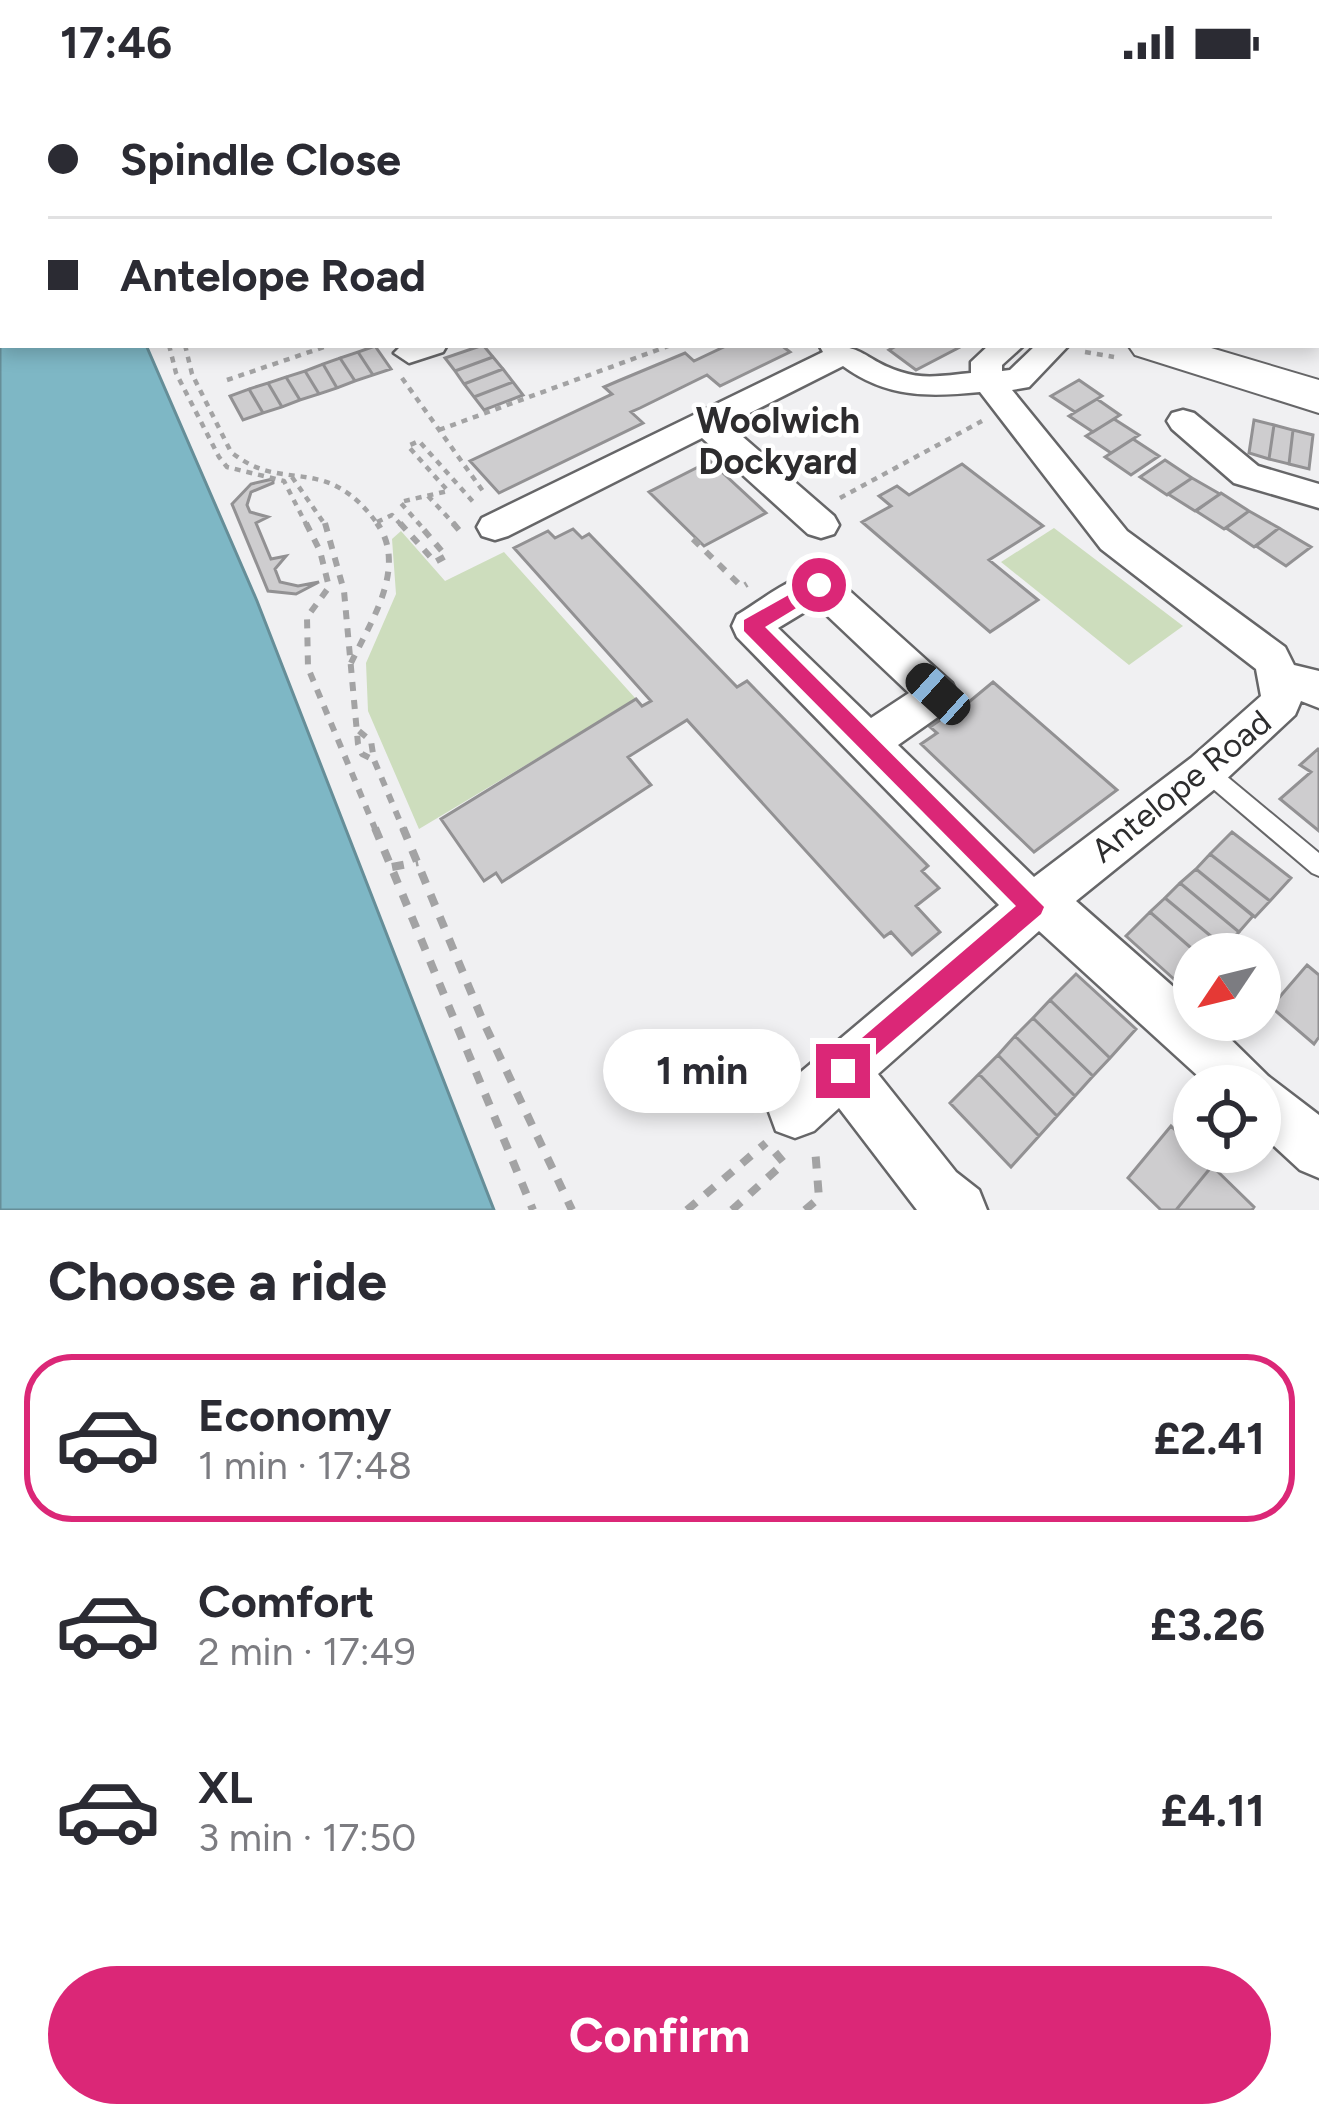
<!DOCTYPE html>
<html lang="en">
<head>
<meta charset="utf-8">
<style>
	body { margin:0; font-family:Figtree,sans-serif; background:#f7f7f7; color:#2b2b33; height:100vh; display:flex; flex-direction:column; font-size:45px; white-space:nowrap }
	* { box-sizing:border-box; margin:0 }
	p { font-size:39px; color:#7c7c81 }
	.icon { flex:none; width:66px; height:66px; fill:none; stroke:currentColor; stroke-width:2; stroke-linecap:round; stroke-linejoin:round }
	.map { position:relative; height:1126px; overflow:hidden }
	.panel { display:flex; flex-direction:column; background:#fff; flex:1 }
	.panel>* { flex:none }
	.guide { position:absolute; left:0px; top:0px; width:1320px; height:264px; box-shadow:0 6px 18px #0003; display:grid; align-content:center; height:264px; padding:0 48px; background:#fff }
	.needle { width:78px; rotate:235deg }
	.controls { position:absolute; left:1173px; top:849px; display:grid; gap:24px }
	.controls a { display:grid; place-items:center; width:108px; height:108px; border-radius:50%; background:#fff; box-shadow:0 6px 18px #0003; font-size:60px }
	.end { position:absolute; width:54px; height:54px; margin:-27px; border:15px solid #db2777; background:#fff; box-shadow:0 0 0 6px #fff }
	.from { border-radius:50% }
	.bubble { position:absolute; height:84px; border-radius:42px; background:#fff; box-shadow:0 6px 18px #0003; font-size:39px; font-weight:700; line-height:84px; text-align:center }
	.car { position:absolute; width:36px; height:72px; margin:-36px -18px; border-radius:15px; box-shadow:0 0 9px 3px #0007; background:linear-gradient(#222 24%,#8ab4d8 0 40%,#222 0 76%,#8ab4d8 0 86%,#222 0) }
	.guide b { display:flex; align-items:center; gap:42px; height:114px; font-size:45px }
	.guide b+b { border-top:3px solid #e1e1e2 }
	.guide i { width:30px; height:30px; background:#2b2b33 }
	ul { padding:0; list-style:none }
	li { display:flex; align-items:center; gap:36px; height:168px; margin:0 24px 18px; padding:0 24px; border:6px solid transparent; border-radius:48px }
	li div { flex:1 }
	li b { display:block; font-size:45px }
	li em { font-style:normal; font-weight:700 }
	li.on { border-color:#db2777 }
	li>.icon { width:108px; height:108px; stroke-width:1.5 }
	h2 { padding:0 48px; font-size:54px; line-height:144px }
	.button { display:flex; gap:24px; margin-top:auto; padding:24px 48px }
	.button a { flex:1; height:138px; border-radius:72px; background:#db2777; color:#fff; font-size:48px; font-weight:700; line-height:138px; text-align:center }
	.status { display:flex; justify-content:space-between; align-items:center; height:84px; padding:0 60px; background:#fff; direction:ltr }
	.status svg { height:33px; fill:currentColor }
	.map>svg:first-child { display:block }
	.green { fill:#cdddbd }
	.water { fill:#7eb7c5; stroke:#668e98; stroke-width:3 }
	.building { fill:#cecdcf; stroke:#929193; stroke-width:3 }
	.lines { fill:none; stroke-linecap:round; stroke-linejoin:round }
	.lane-casing { stroke:#666668; stroke-width:4 }
	.street-casing { stroke:#666668; stroke-width:5 }
	.secondary-casing { stroke:#666668; stroke-width:58 }
	.primary-casing { stroke:#666668; stroke-width:4 }
	.path-far2 { stroke:#a3a3a4; stroke-width:4.5; stroke-dasharray:6 6; stroke-linecap:butt }
	.path-far1 { stroke:#a3a3a4; stroke-width:6; stroke-dasharray:9 9; stroke-linecap:butt }
	.path { stroke:#a3a3a4; stroke-width:8; stroke-dasharray:12 12; stroke-linecap:butt }
	.lane { fill:#fff; fill-rule:evenodd }
	.street { fill:#fff; fill-rule:evenodd }
	.secondary { stroke:#fff; stroke-width:54 }
	.primary { fill:#fff; fill-rule:evenodd }
	.route { fill:#db2777 }
	.labels { text-anchor:middle; dominant-baseline:central; stroke-width:9; stroke-linejoin:round; paint-order:stroke }
	.street-label { font-size:33px; fill:#2d2d2e; stroke:#fff }
	.neighbourhood-label { font-size:36px; font-weight:bold; fill:#2d2c2e; stroke:#fff }
</style>
</head>
<body>
<div class="status"><b>17:46</b><svg viewBox="0 0 49 12"><path d="M0 12V9h3v3zM5 12V6h3v6zM10 12V3h3v9zM15 12V0h3v12zM26 1h20v11H26zM47 4h2v5h-2z"/></svg></div>
<div class="map">
<svg width="1319" height="1126" viewBox="0 0 1319 1126">
	<rect width="100%" height="100%" fill="#f0f0f2"/>
	<!-- green -->
	<path class="green" d="M1054 444 1183 542 1129 581 1001 478Z
		M401 447 445 497 504 468 636 615 419 745 368 627 366 579 396 510 392 455Z"/>
	<!-- water -->
	<path class="water" d="M0 0 19 3H3V261H146L257 517 494 1126H0Z"/>
	<!-- building -->
	<path class="building" d="M483 261 493 273 455 287 445 274Z
		M728 261H781L790 268 720 302 707 291 640 324 631 328 643 339 499 409 470 377 612 310 604 303 618 297 685 269 694 277Z
		M898 261H964L916 286 889 266Z
		M375 262 391 285 373 291 358 268Z
		M358 268 373 291 355 297 340 274Z
		M493 273 503 285 464 300 455 287Z
		M340 274 355 297 337 304 323 280Z
		M323 280 337 304 319 310 305 287Z
		M503 285 513 298 474 313 464 300Z
		M305 287 319 310 300 316 286 293Z
		M286 293 300 316 282 323 268 299Z
		M1079 296 1102 312 1075 328 1051 312Z
		M513 298 523 311 484 326 474 313Z
		M268 299 282 323 263 329 249 305Z
		M249 305 263 329 243 336 230 312Z
		M1097 315 1120 331 1093 348 1069 332Z
		M1114 335 1139 351 1111 369 1086 352Z
		M1254 336 1274 341 1269 375 1249 369Z
		M1274 341 1293 346 1289 380 1269 375Z
		M1293 346 1313 351 1309 385 1289 380Z
		M1133 355 1159 372 1131 391 1105 373Z
		M1165 376 1192 394 1167 411 1140 393Z
		M710 377 766 429 704 462 649 408Z
		M962 380 1043 442 989 476 1038 516 990 548 862 438 891 422 879 412 897 402 909 411Z
		M1192 394 1220 410 1195 427 1168 410Z
		M273 395V399L251 408 247 421 250 428 268 433 256 439 271 475 286 472 275 485 280 498 298 502 319 498 296 510 268 507 232 420 251 400Z
		M1221 409 1249 427 1224 445 1196 427Z
		M1249 427 1279 444 1254 463 1226 444Z
		M1279 444 1311 463 1286 482 1256 462Z
		M573 445 582 454 589 450 737 603 747 597 928 782 922 787 939 804 916 822 940 848 912 871 891 848 884 853 687 636 628 673 651 701 502 798 496 789 484 797 441 735 636 615 642 622 651 617 514 464 548 447 555 454Z
		M993 598 1117 706 1034 768 921 660 937 649 930 643 943 634 946 637Z
		M1318 665 1319 666V747L1280 715 1311 688 1300 681Z
		M1232 748 1291 794 1270 817 1210 770Z
		M1210 770 1270 817 1255 833 1196 785Z
		M1196 785 1253 832 1239 848 1180 799Z
		M1180 799 1239 848 1224 863 1165 814Z
		M1165 814 1224 863 1217 870H1198L1150 828Z
		M1150 828 1198 870 1194 895 1185 905 1126 852Z
		M1307 881 1319 891V953L1314 960 1271 923Z
		M1076 890 1136 945 1110 974 1050 916Z
		M1050 916 1110 974 1093 992 1033 934Z
		M1033 934 1093 992 1075 1012 1015 952Z
		M1015 952 1075 1012 1057 1032 998 971Z
		M998 971 1057 1032 1039 1052 979 990Z
		M979 990 1039 1052 1011 1083 950 1019Z
		M1171 1042 1212 1082 1176 1126H1161L1128 1094Z
		M1212 1082 1254 1123 1252 1126H1176Z"/>
	<g class="lines">
		<defs>
			<path id="lane" d="M1206 678 1213 681 1319 769V792L1312 789 1199 693 1196 687 1199 681Z"/>
			<path id="street" d="M635 0H662L664 3H637Z
				M1070 0H1097L1099 3H1072Z
				M447 261 443 268 409 279 394 269 402 261Z
				M819 261C868 261 861 275 901 288 924 296 948 291 971 289V278L989 261H1024L1002 281V287L1010 286 1036 261H1069L1029 303 1012 306 1127 447 1285 563 1294 581 1319 587V624L1301 617 1295 631 1221 700 1076 817 1194 921V936H1211L1268 992 1319 1031V1094L1300 1086 1260 1049V1002H1209L1039 847 878 990 956 1088 979 1106 987 1126H917L839 1024 814 1047 795 1054 776 1047 769 1028 776 1009 999 821 737 553 732 542 737 531C763 516 802 481 832 491L952 599 958 611 952 623 898 661 1034 793 1191 674 1261 612 1256 585 1101 465 980 308C928 313 887 314 843 282L728 340 834 432 839 441 834 450 821 454 808 450 702 354 508 452 495 456 482 452 477 443 482 434 823 268ZM816 521 909 609 871 634 778 544Z
				M1183 326 1194 329 1258 382 1319 400V424L1234 399 1172 345 1167 337 1172 329Z"/>
			<path id="secondary" d="M1317 79 1319 78"/>
			<path id="primary" d="M697 0H738L740 3H700Z
				M1128 261H1201L1319 296V329L1135 271Z"/>
		</defs>
		<!-- lane casing -->
		<use href="#lane" class="lane-casing"/>
		<!-- street casing -->
		<use href="#street" class="street-casing"/>
		<!-- secondary casing -->
		<use href="#secondary" class="secondary-casing"/>
		<!-- primary casing -->
		<use href="#primary" class="primary-casing"/>
		<!-- path-far2 -->
		<path class="path-far2" d="M770 0 777 3
			M158 3 169 0
			M169 261 176 289 219 373 227 383 284 397 307 442
			M185 261 192 290 231 368C285 412 325 366 379 442
			M1085 268 1114 273
			M402 294 485 410
			M227 296 330 261
			M439 346 671 261
			M292 393 326 442
			M428 412 456 442
			M840 414 982 337
			M377 438 392 431 402 442
			M421 442 400 418 448 407 408 362 419 357 475 420"/>
		<!-- path-far1 -->
		<path class="path-far1" d="M306 439 320 467 329 503 307 533 308 584 376 747
			M325 439 344 507 358 660 362 670 374 676
			M400 439 435 478 446 472 418 439
			M453 439 459 446
			M693 455 742 503 747 500
			M351 579C371 537 408 483 377 439
			M359 647 371 657 374 676 404 747"/>
		<!-- path -->
		<path class="path" d="M375 744 533 1126
			M403 744 483 937 572 1126
			M392 783 418 778
			M687 1126 766 1059
			M732 1126 784 1079 774 1067
			M805 1126 819 1114 815 1064"/>
		<!-- lane -->
		<use href="#lane" class="lane"/>
		<!-- street -->
		<use href="#street" class="street"/>
		<!-- secondary -->
		<use href="#secondary" class="secondary"/>
		<!-- primary -->
		<use href="#primary" class="primary"/>
	</g>
	<!-- route -->
	<path class="route" d="M819 494 826 496V506L765 543 1044 823 1041 830 843 999 834 996 830 987 834 978 1016 822 744 547V536Z"/>
	<g class="labels">
		<!-- street labels -->
		<g class="street-label">
			<text transform="translate(1181 702) rotate(-39)">Antelope Road</text>
		</g>
		<!-- neighbourhood labels -->
		<g class="neighbourhood-label">
			<text x="778" y="336">Woolwich<tspan x="778" dy="41">Dockyard</tspan></text>
		</g>
	</g>
</svg>
<div class="controls">
<a><svg class="needle" viewBox="-14 -14 28 28"><path d="M0-13l5 13h-10z" fill="#e53935"/><path d="M0 13l5-13h-10z" fill="#7c7c81"/></svg></a>
<a><svg class="icon" aria-label="locate" viewBox="0 0 24 24"><circle cx="12" cy="12" r="6"/><path d="M12 2v4M12 18v4M2 12h4M18 12h4"/></svg></a>
</div>
<i class="end from" style="left:819px;top:501px"></i>
<i class="end" style="left:843px;top:987px"></i>
<div class="bubble" style="left:603px;top:945px;width:198px">1 min</div>
<i class="car" style="left:938px;top:610px;rotate:312deg"></i>
<div class="guide">
<b><i class="from"></i>Spindle Close</b>
<b><i></i>Antelope Road</b>
</div>
</div>
<section class="panel">
<h2>Choose a ride</h2>
<ul>
<li class="on"><svg class="icon" aria-label="car" viewBox="0 0 24 24"><path d="M5 17H2v-5l4-1 3-4h7l3 4 3 1v5h-3M9 17h6M6 11h13"/><circle cx="7" cy="17" r="2"/><circle cx="17" cy="17" r="2"/></svg><div><b>Economy</b><p>1 min · 17:48</p></div><em>£2.41</em></li>
<li><svg class="icon" aria-label="car" viewBox="0 0 24 24"><path d="M5 17H2v-5l4-1 3-4h7l3 4 3 1v5h-3M9 17h6M6 11h13"/><circle cx="7" cy="17" r="2"/><circle cx="17" cy="17" r="2"/></svg><div><b>Comfort</b><p>2 min · 17:49</p></div><em>£3.26</em></li>
<li><svg class="icon" aria-label="car" viewBox="0 0 24 24"><path d="M5 17H2v-5l4-1 3-4h7l3 4 3 1v5h-3M9 17h6M6 11h13"/><circle cx="7" cy="17" r="2"/><circle cx="17" cy="17" r="2"/></svg><div><b>XL</b><p>3 min · 17:50</p></div><em>£4.11</em></li>
</ul>
<div class="button"><a>Confirm</a></div>
</section>
</body>
</html>
